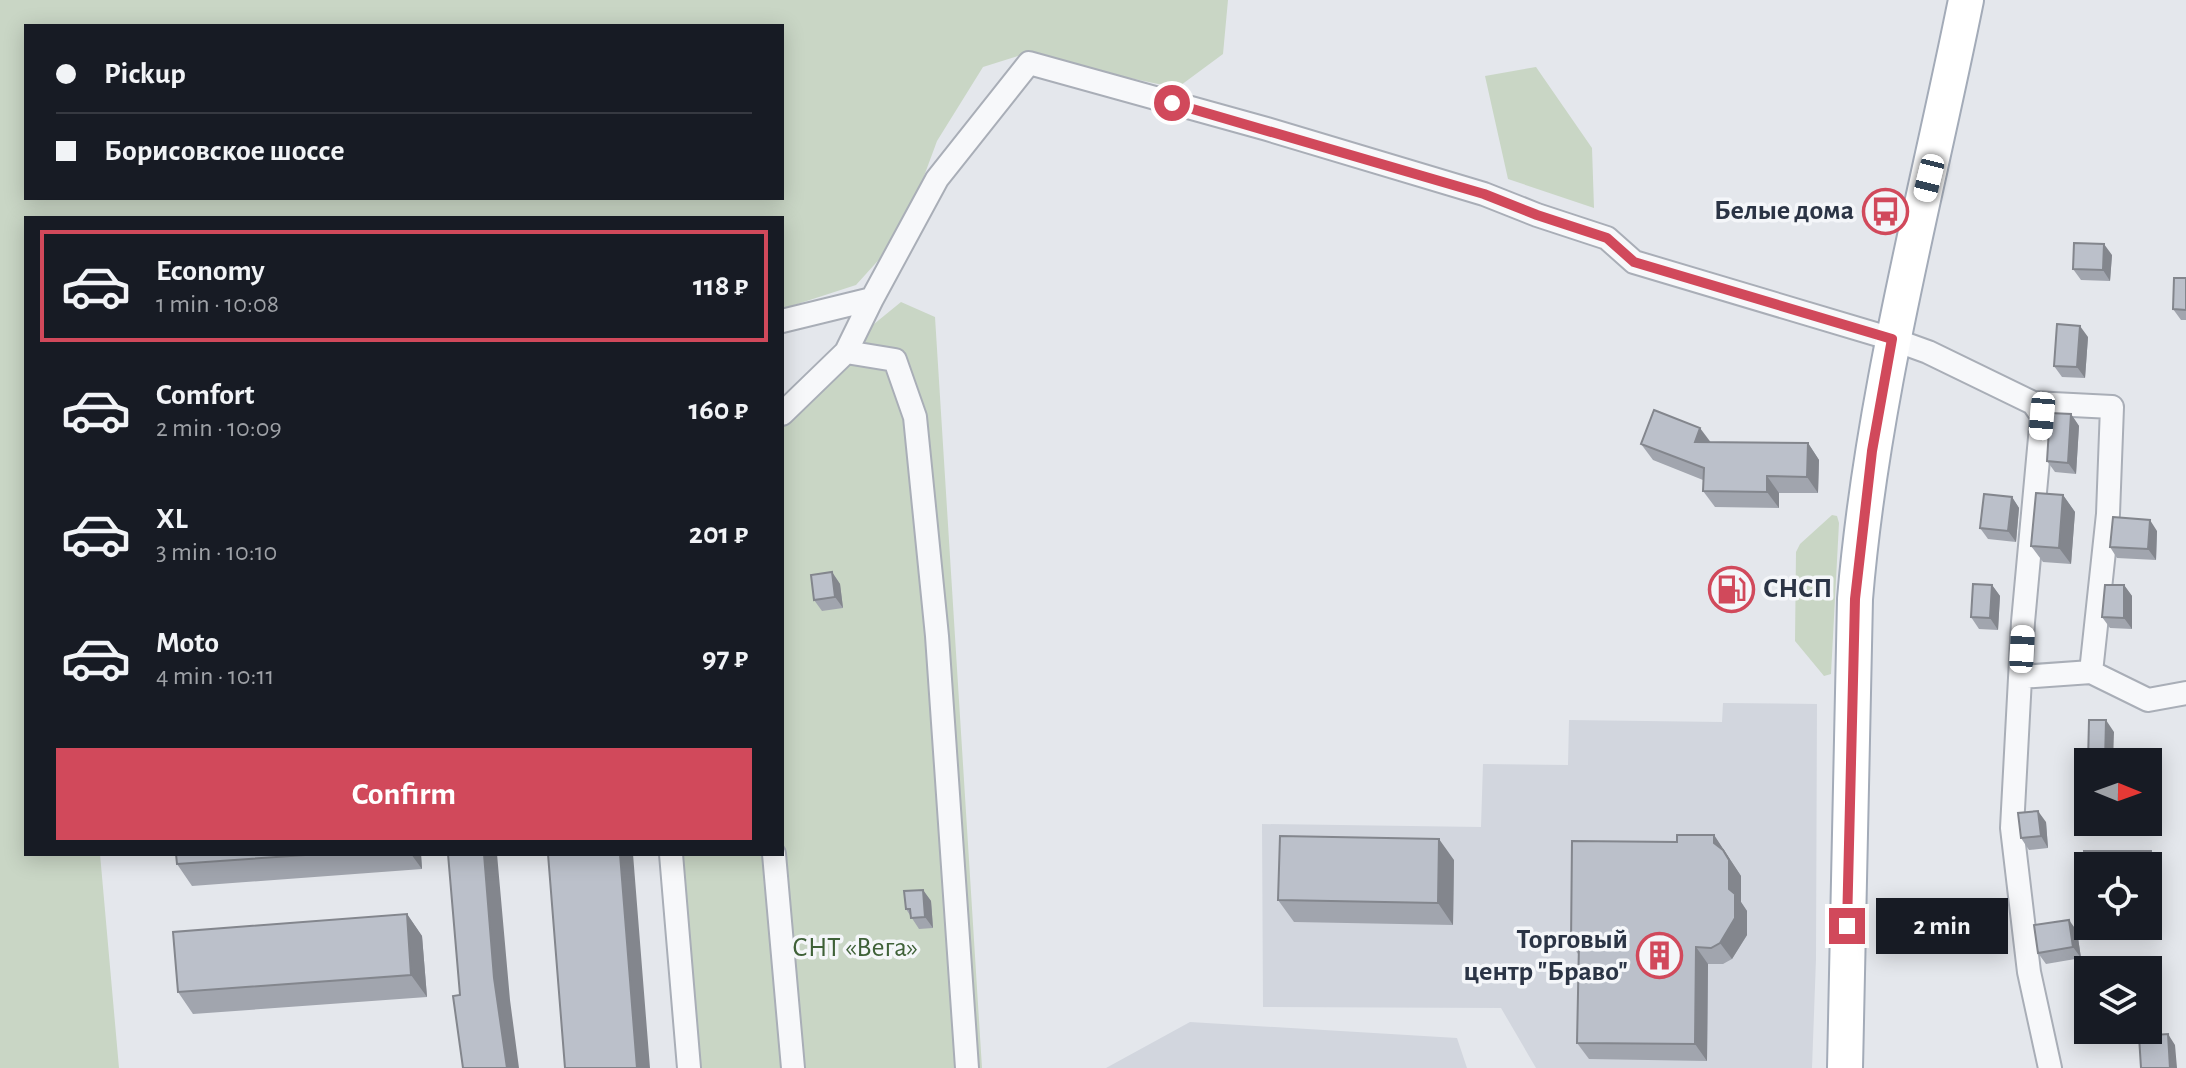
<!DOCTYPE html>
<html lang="en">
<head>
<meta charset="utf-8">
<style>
	body { margin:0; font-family:"Alegreya Sans",sans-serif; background:#20242c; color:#f1f3f6; height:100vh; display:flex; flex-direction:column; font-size:30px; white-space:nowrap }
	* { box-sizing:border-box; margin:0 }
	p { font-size:26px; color:#9ea1a6 }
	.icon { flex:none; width:44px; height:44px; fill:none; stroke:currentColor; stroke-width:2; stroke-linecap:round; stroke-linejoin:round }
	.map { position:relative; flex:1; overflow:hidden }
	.details { position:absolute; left:24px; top:216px; width:760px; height:640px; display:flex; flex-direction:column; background:#171b24; border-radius:0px; box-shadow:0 4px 20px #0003 }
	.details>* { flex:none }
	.top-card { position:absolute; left:24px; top:24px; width:760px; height:176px; border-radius:0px; box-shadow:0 4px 20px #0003; display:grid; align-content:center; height:176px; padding:0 32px; background:#171b24 }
	.needle { width:52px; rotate:91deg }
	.tools { position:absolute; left:2074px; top:748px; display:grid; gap:16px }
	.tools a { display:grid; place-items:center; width:88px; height:88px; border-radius:0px; background:#171b24; box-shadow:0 4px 20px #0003; font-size:40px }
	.end { position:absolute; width:36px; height:36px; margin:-18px; border:10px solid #d1495b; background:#fff; box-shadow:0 0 0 4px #fff }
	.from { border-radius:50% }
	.bubble { position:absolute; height:56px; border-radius:0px; background:#171b24; box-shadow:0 4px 20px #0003; font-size:26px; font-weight:600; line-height:56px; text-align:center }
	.car { position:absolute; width:24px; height:48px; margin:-24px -12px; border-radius:10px; box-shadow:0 0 6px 2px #0007; background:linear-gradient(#fff 24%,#345 0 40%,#fff 0 76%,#345 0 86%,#fff 0) }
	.top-card b { display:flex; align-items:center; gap:28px; height:76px; font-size:30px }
	.top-card b+b { border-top:2px solid #363941 }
	.top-card i { width:20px; height:20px; background:#f1f3f6 }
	ul { padding:14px 0 0; list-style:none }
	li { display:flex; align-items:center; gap:24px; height:112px; margin:0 16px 12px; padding:0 16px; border:4px solid transparent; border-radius:0px }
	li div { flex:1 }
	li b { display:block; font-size:30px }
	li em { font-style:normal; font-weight:600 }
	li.active { border-color:#d1495b }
	li>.icon { width:72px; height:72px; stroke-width:1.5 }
	.button { display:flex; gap:16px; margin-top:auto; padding:16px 32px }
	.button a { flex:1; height:92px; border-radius:0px; background:#d1495b; color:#fff; font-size:32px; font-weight:600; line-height:92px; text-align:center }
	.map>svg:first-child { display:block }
	.built { fill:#d2d6de }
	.green { fill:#c9d6c5; fill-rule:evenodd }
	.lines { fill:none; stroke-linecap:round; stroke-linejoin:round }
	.minor-casing { stroke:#a9aeb7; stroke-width:26 }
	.primary-casing { stroke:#a3abb8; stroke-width:38 }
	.minor { stroke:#f7f8fa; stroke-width:22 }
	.primary { stroke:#fff; stroke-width:34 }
	.wall { fill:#a1a5ae }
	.shaded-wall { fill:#83868d }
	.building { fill:#bbc0ca; stroke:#83868d; stroke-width:2 }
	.route { stroke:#d1495b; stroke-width:10 }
	.labels { text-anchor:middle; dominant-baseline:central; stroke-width:7; stroke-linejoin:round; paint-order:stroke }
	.poi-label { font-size:28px; font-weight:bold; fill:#2b3445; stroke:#f4f6f9; text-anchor:end }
	.park-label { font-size:28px; fill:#3f6138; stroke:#f4f6f9 }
</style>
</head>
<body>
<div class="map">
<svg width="2186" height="1068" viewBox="0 0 2186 1068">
	<rect width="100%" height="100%" fill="#e4e7ec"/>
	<!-- built -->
	<path class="built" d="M1723 703 1817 704 1816 959 1812 1068H1536L1501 1008 1263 1007 1262 824 1481 827 1483 764 1568 765 1569 720 1722 722Z
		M1190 1022 1457 1038 1467 1068H1106Z"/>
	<!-- green -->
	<path class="green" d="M0 0H1228L1223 54 1177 88 1021 55 983 67 937 141 903 233 856 285 782 309V218H26V854H100L119 1068H0ZM26 26H782V198H26Z
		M1536 67 1592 148 1594 208 1508 179 1485 76Z
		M901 302 935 317 982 1068H679L660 854H782V399Z
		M1832 515 1837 516 1839 523 1831 674 1824 676 1795 641 1796 552 1800 544Z"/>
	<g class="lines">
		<defs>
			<path id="minor" d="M782 321 872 299
				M846 352 895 360 915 417 937 636 967 1068
				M2033 403 2112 407 2108 514 2091 672
				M782 414 846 352 872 299 937 179 1029 63 1267 129 1484 194 1537 215 1607 238 1634 262 1892 339 1928 352 2033 403 2042 416 2023 622 2012 828 2029 972 2050 1068
				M2020 677 2091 672 2148 700 2186 693
				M671 854 689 1068
				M774 854 793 1068"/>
			<path id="primary" d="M1845 1068 1855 599C1872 395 1926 199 1966 0"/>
		</defs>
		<!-- minor casing -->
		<use href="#minor" class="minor-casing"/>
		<!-- primary casing -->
		<use href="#primary" class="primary-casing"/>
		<!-- minor -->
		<use href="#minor" class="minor"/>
		<!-- primary -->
		<use href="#primary" class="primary"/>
	</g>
	<!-- wall -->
	<path class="wall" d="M2112 255 2110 281 2081 280 2073 269Z
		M2186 278V320H2181L2173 309Z
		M2088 337 2085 378 2062 377 2054 366Z
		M2071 414 2079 426 2076 474 2055 472 2047 461Z
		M1710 442 1808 443 1819 460 1818 493H1779V508L1715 507 1703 491V480L1653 460 1641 444Z
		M2063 495 2075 512 2071 564 2043 562 2031 546Z
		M2012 497 2019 508 2016 542 1988 539 1980 528Z
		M2157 531 2156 560 2117 558 2110 547Z
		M832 572 840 584 843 608 822 611 814 600Z
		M1992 585 2000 596 1998 630 1979 629 1971 617Z
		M2124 585 2132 596V629L2110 628 2102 617Z
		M2046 822 2048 848 2029 850 2021 838Z
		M1714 835 1741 876V902L1747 911V935L1732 959 1723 964H1708L1707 1061 1589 1059 1577 1043 1578 954 1571 944 1677 842Z
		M2084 851H2151L2159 862V887H2148V866H2088V881L2086 879Z
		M176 854H421L422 869 192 886 177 864Z
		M1454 860 1453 925 1294 922 1278 900Z
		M923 890 931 901 933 928 919 929 906 909Z
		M407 914 422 936 427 997 193 1014 178 992Z
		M2077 931 2081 958 2046 964 2038 953Z
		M2148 970 2155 980 2156 1013H2148Z"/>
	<!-- shaded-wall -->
	<path class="shaded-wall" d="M2104 244 2112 255 2110 281 2103 270Z
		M2080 326 2088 337 2085 378 2077 367Z
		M2071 414 2079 426 2076 474 2068 463Z
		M1700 428 1712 444 1695 442Z
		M1808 443 1819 460 1818 493 1807 477Z
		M1767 476 1779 493V508L1767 492Z
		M2063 495 2075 512 2071 564 2059 548Z
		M2012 497 2019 508 2016 542 2008 531Z
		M2150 520 2157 531 2156 560 2148 549Z
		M832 572 840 584 843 608 835 597Z
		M1992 585 2000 596 1998 630 1990 618Z
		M2124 585 2132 596V629L2124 618Z
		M2106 720 2114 732 2113 762H2105Z
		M2038 811 2046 822 2048 848 2041 836Z
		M1714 835 1741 876V902L1747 911V935L1732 959 1720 943 1729 889 1714 843Z
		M1439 839 1454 860 1453 925 1438 903Z
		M2151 851 2159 862V887L2151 876Z
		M411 854H421L422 869Z
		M484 854H497L510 1000 519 1068H507L494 978Z
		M620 854H633L650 1068H637Z
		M923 890 931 901 933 928 925 917Z
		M407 914 422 936 427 997 411 975Z
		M2069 920 2077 931 2081 958 2073 947Z
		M1696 947 1708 964 1707 1061 1695 1044Z
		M2148 970 2155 980 2156 1013 2148 1002Z
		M2168 1034 2175 1045 2177 1068H2170Z"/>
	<!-- building -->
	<path class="building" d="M2074 243 2104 244 2103 270 2073 269Z
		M2174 278H2186V310L2173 309Z
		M2057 324 2080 326 2077 367 2054 366Z
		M1654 410 1700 428 1695 442 1808 443 1807 477 1767 476V492L1703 491 1704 468 1641 444Z
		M2050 413 2071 414 2068 463 2047 461Z
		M2036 493 2063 495 2059 548 2031 546Z
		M1984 494 2012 497 2008 531 1980 528Z
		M2113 517 2150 520 2148 549 2110 547Z
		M832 572 835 597 814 600 811 575Z
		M1973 584 1992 585 1990 618 1971 617Z
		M2105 585H2124V618L2102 617Z
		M2089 720H2106L2105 762H2088Z
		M2038 811 2041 836 2021 838 2018 813Z
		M1677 835H1714V843L1723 850 1729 860V889L1735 894V918L1720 943 1711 948 1696 947 1695 1044 1577 1043 1579 944H1571L1572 841 1677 842Z
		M1280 836 1439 839 1438 903 1278 900Z
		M2084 851H2151V876L2148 875V866H2088V879H2086Z
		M176 854H320L177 864Z
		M448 854H484L494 978 507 1068H463L453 996 460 995Z
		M548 854H620L637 1068H565Z
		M923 890 925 917 911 918 910 909H906L904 891Z
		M407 914 411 975 178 992 173 932Z
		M2069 920 2073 947 2038 953 2034 925Z
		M2147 969V970H2116Z
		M2168 1034 2170 1068H2141L2139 1036Z"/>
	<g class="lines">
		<!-- route -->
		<path class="route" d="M1172 103 1484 194 1537 215 1607 238 1634 262 1892 339 1872 451 1855 599 1847 926"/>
	</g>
	<!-- icons -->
	<defs>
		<symbol id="bus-ring" viewBox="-11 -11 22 22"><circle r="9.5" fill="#f4f6f9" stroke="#d1495b" stroke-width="1.5"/><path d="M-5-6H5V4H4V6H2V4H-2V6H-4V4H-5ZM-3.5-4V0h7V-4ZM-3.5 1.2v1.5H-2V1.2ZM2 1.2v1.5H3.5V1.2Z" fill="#d1495b"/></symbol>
		<symbol id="fuel-ring" viewBox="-11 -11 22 22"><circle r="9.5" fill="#f4f6f9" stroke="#d1495b" stroke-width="1.5"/><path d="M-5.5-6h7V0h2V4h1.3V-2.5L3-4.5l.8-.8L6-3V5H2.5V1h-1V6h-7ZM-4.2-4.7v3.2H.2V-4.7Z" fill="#d1495b"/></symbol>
		<symbol id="building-ring" viewBox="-11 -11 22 22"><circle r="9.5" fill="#f4f6f9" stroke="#d1495b" stroke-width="1.5"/><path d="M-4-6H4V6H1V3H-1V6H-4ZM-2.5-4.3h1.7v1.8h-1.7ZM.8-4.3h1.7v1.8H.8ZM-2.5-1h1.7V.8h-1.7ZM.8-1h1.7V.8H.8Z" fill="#d1495b"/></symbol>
	</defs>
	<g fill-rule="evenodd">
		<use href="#bus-ring" x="1860" y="186" width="51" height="51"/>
		<use href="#fuel-ring" x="1706" y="564" width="51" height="51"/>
		<use href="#building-ring" x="1634" y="930" width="51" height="51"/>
	</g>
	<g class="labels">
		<!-- poi labels -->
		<g class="poi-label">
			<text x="1854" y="211">Белые дома</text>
			<text x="1763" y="589" text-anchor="start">СНСП</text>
			<text x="1628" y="940">Торговый<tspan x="1628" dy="32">центр "Браво"</tspan></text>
		</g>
		<!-- park labels -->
		<g class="park-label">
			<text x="855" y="948">СНТ «Вега»</text>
		</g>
	</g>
</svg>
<div class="tools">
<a><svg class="needle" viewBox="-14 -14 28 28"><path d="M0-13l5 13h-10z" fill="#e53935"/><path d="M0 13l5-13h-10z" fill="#9ea1a6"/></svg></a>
<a><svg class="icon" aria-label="locate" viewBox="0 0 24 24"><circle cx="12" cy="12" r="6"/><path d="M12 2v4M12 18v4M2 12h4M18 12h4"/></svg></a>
<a><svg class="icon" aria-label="layers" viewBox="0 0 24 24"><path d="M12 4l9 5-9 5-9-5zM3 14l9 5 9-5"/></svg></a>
</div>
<i class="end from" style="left:1172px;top:103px"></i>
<i class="end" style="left:1847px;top:926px"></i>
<div class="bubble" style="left:1876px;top:898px;width:132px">2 min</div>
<i class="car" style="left:1929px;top:178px;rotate:194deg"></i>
<i class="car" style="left:2042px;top:416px;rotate:185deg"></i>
<i class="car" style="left:2022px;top:649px;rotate:3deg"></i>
<div class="top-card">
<b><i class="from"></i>Pickup</b>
<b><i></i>Борисовское шоссе</b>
</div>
<section class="details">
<ul>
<li class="active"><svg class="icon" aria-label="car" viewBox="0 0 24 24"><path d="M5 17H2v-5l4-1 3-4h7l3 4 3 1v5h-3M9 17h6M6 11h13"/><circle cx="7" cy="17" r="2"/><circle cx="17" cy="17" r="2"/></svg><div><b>Economy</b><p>1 min · 10:08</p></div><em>118 ₽</em></li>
<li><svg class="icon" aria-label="car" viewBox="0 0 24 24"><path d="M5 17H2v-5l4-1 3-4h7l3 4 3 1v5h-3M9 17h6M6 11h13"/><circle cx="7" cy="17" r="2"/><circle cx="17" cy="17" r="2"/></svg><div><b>Comfort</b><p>2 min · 10:09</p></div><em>160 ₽</em></li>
<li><svg class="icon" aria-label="car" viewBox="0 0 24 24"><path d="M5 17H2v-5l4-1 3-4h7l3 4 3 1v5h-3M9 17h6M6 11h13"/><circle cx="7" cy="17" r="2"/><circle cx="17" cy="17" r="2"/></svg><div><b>XL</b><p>3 min · 10:10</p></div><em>201 ₽</em></li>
<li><svg class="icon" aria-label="car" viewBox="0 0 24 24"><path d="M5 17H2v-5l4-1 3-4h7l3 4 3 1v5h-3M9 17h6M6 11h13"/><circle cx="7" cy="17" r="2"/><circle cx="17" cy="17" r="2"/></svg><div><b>Moto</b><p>4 min · 10:11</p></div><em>97 ₽</em></li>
</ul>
<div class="button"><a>Confirm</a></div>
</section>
</div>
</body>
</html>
